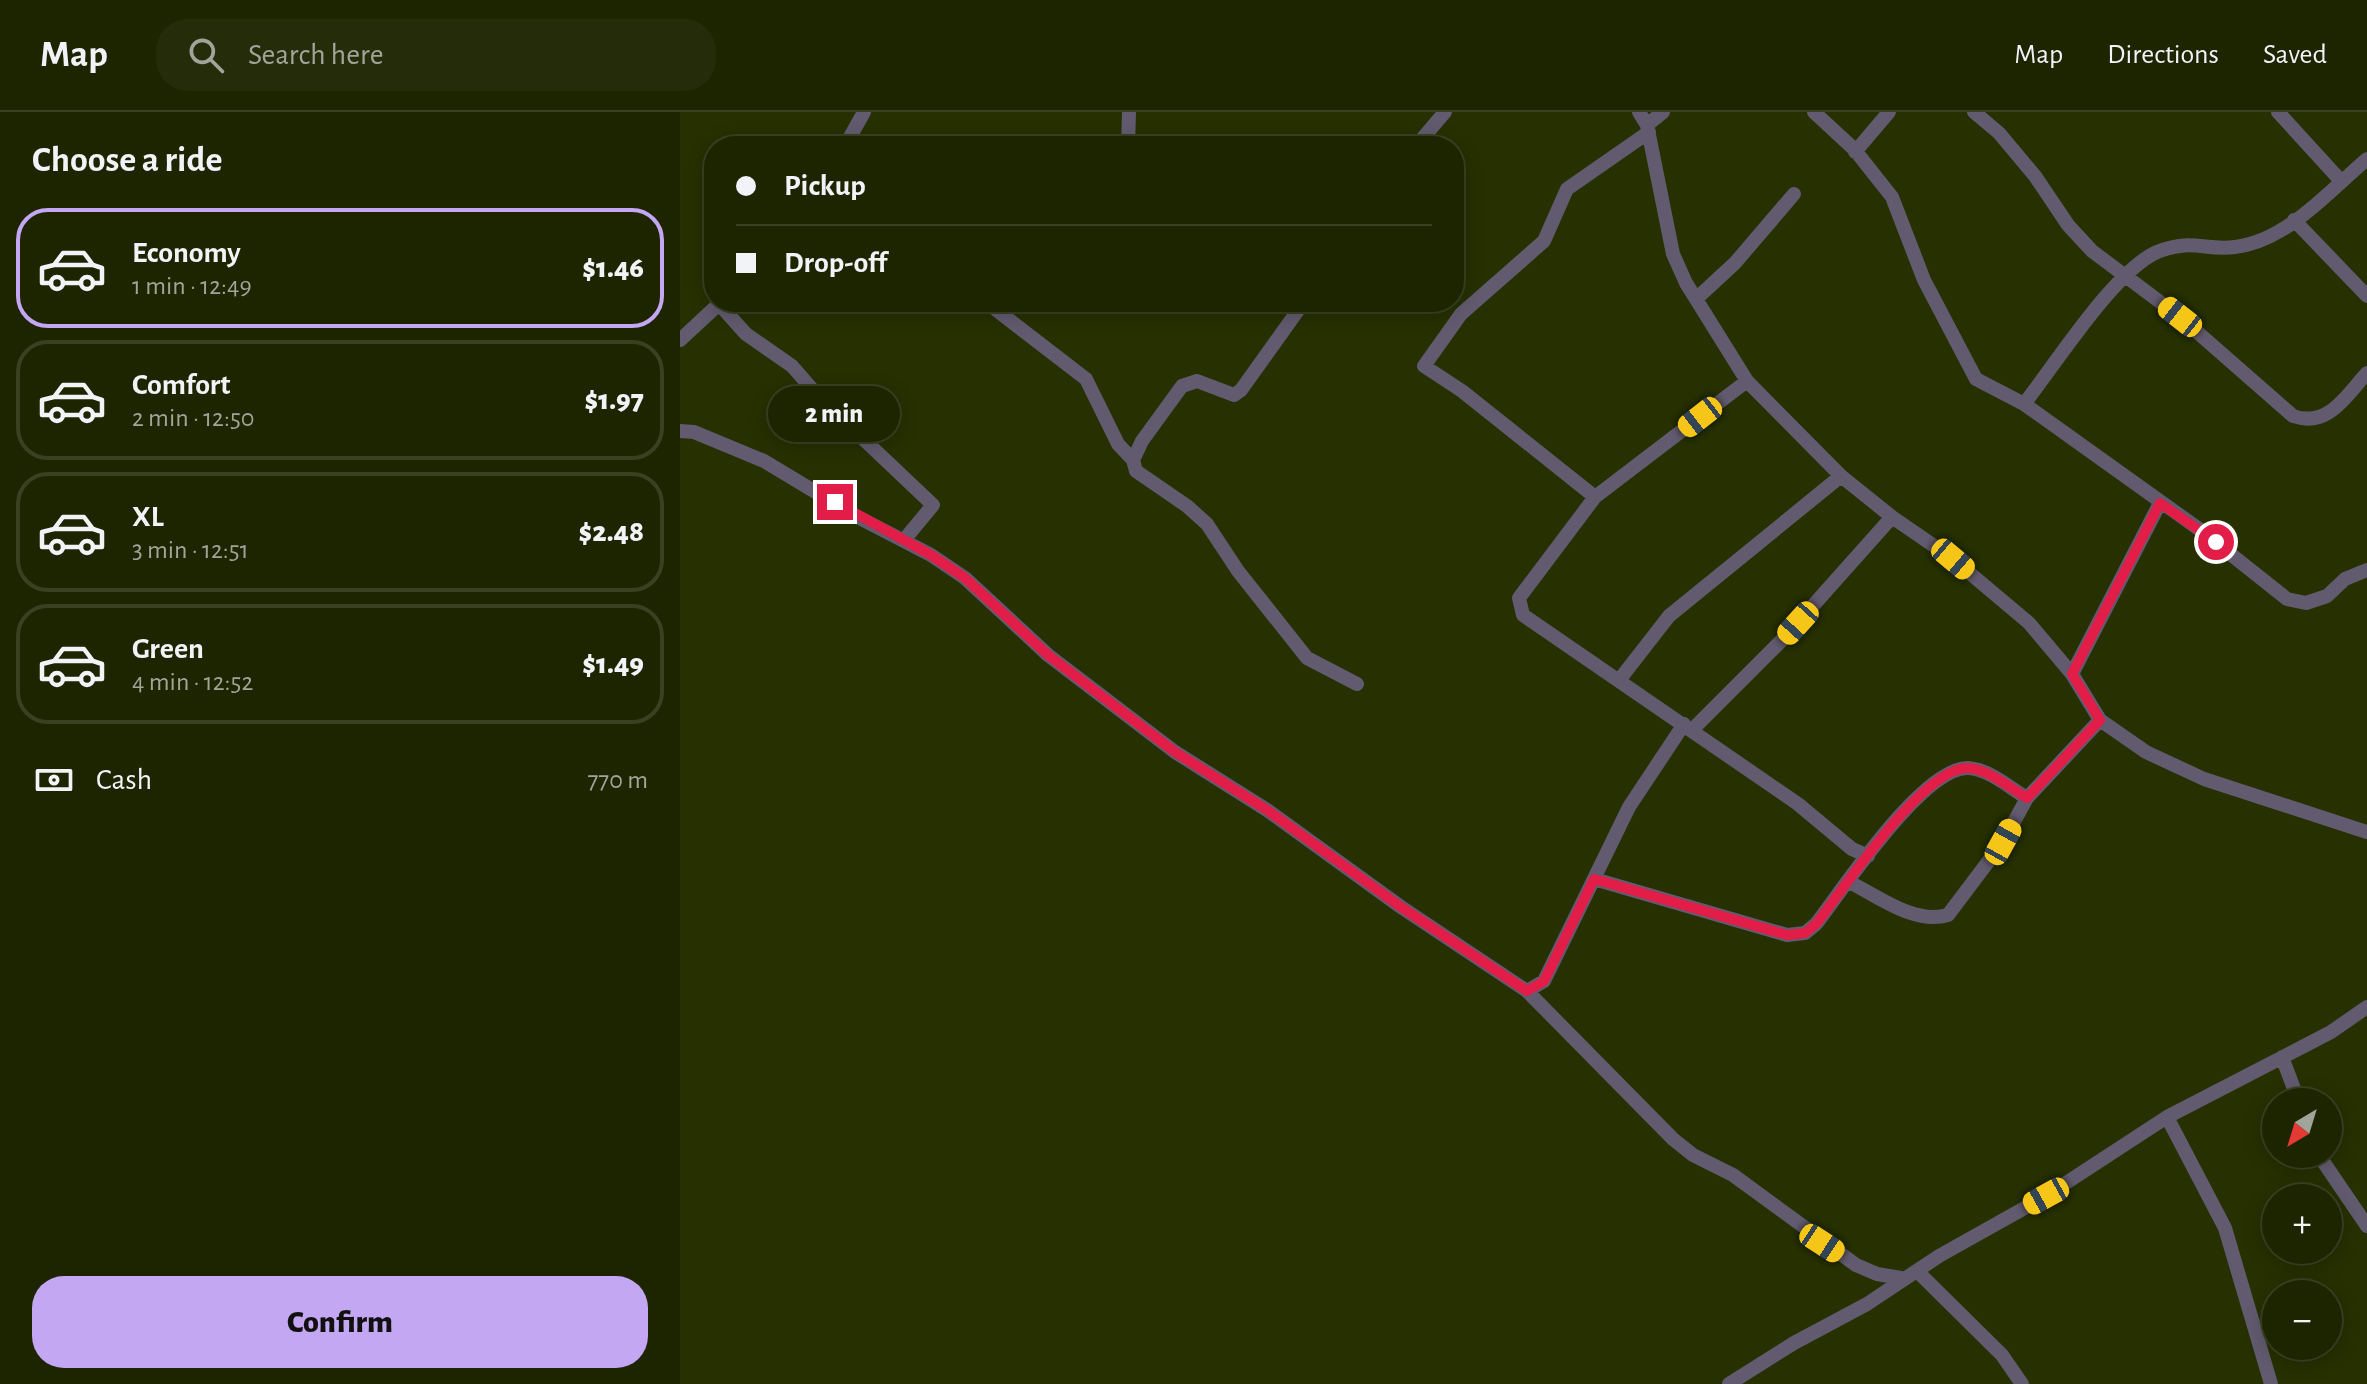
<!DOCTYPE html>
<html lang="en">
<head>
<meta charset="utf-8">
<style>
	body { margin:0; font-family:"Alegreya Sans",sans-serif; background:#252c0a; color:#f1f3f6; height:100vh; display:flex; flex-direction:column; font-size:30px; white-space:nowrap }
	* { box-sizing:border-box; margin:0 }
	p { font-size:26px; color:#a0a499 }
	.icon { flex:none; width:44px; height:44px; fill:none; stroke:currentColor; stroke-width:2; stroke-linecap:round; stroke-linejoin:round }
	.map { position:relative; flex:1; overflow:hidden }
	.panel { display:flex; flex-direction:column; background:#1c2400; width:680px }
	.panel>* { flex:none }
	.guide { position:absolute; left:24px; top:24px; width:760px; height:176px; border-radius:32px; box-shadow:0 4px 20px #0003,0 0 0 2px #3a4122; display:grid; align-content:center; height:176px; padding:0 32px; background:#1c2400 }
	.needle { width:52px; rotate:218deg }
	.tools { position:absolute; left:1582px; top:976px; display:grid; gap:16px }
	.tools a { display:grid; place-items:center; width:80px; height:80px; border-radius:50%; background:#1c2400; box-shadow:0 4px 20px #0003,0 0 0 2px #3a4122; font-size:40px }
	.end { position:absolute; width:36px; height:36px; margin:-18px; border:10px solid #e11d48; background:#fff; box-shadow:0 0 0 4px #fff }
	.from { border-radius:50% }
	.bubble { position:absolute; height:56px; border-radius:28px; background:#1c2400; box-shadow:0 4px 20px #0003,0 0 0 2px #3a4122; font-size:26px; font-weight:800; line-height:56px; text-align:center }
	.car { position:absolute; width:24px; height:48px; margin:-24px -12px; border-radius:10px; box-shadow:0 0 6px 2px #0007; background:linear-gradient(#f5c518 24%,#345 0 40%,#f5c518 0 76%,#345 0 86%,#f5c518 0) }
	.guide b { display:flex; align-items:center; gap:28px; height:76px; font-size:30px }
	.guide b+b { border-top:2px solid #3a4122 }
	.guide i { width:20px; height:20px; background:#f1f3f6 }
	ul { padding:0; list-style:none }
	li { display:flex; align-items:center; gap:24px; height:120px; margin:0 16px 12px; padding:0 16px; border:4px solid #3a4122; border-radius:32px }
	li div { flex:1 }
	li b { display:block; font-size:30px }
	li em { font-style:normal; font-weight:800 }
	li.current { border-color:#c3a7f2 }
	li>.icon { width:72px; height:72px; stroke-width:1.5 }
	h2 { padding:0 32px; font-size:36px; line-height:96px }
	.pay { display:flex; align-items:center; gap:20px; height:88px; padding:0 32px; font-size:30px }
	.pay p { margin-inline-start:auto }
	.primary-button { display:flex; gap:16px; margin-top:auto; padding:16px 32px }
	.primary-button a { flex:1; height:92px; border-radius:32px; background:#c3a7f2; color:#111; font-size:32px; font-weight:800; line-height:92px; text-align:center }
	header { display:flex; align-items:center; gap:48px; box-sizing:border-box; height:112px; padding:0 40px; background:#1c2400; border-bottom:2px solid #3a4122 }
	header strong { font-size:38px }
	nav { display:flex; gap:44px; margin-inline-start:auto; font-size:28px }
	.search { width:560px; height:72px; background:#252c0a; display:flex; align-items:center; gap:20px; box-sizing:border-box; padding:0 28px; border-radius:32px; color:#a0a499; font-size:30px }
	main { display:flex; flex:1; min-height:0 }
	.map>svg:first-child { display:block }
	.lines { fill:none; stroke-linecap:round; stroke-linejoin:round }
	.street { stroke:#625b6f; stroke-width:14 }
	.route { stroke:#e11d48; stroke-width:10 }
</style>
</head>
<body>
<header>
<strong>Map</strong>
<div class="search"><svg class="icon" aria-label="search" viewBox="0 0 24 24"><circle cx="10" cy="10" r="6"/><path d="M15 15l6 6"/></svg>Search here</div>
<nav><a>Map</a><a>Directions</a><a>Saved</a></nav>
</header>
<main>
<section class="panel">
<h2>Choose a ride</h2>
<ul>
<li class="current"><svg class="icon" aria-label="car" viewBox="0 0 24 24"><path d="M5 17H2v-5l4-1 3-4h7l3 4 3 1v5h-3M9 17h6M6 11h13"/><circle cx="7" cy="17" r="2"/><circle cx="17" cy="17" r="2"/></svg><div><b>Economy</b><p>1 min · 12:49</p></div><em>$1.46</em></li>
<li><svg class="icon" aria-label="car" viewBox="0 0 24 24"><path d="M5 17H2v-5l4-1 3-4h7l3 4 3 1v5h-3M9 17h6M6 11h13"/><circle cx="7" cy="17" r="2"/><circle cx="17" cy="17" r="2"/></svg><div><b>Comfort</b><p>2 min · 12:50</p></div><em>$1.97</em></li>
<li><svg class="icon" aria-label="car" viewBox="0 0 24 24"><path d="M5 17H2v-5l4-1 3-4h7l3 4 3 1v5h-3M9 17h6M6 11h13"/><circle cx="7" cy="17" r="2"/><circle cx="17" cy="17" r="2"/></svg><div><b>XL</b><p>3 min · 12:51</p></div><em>$2.48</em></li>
<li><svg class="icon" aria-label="car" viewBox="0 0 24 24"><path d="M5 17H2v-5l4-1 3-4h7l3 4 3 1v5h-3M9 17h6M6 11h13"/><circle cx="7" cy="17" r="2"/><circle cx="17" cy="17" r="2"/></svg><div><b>Green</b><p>4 min · 12:52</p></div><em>$1.49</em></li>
</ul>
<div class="pay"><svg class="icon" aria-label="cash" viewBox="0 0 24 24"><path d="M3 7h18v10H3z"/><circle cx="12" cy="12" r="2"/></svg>Cash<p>770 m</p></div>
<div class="primary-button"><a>Confirm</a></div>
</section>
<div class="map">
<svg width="1687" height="1272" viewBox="0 0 1687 1272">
	<rect width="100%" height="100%" fill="#263000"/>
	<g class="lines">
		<!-- street -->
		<path class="street" d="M959 0 967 13 993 142 1006 171 1067 269 1161 364 1212 405 1273 447 1349 511 1392 562 1420 608 1466 640 1524 667 1687 720
			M1134 0 1174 37 1212 85 1244 168 1296 267 1344 292 1519 417 1607 487 1626 491 1647 484 1665 467 1687 458
			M1294 0 1319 21 1355 64 1388 113 1412 139 1500 205 1613 304C1648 316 1665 285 1687 261
			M1598 0 1661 69
			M967 13 983 0
			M165 34 184 0
			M448 34 449 0
			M736 34 765 0
			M1175 40 1209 0
			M1614 108 1687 184
			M1016 187 1055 151 1114 82
			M306 190 406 267 438 332 453 348
			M624 190 561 278 554 283 517 269 502 274 462 329 453 348 456 359 507 394 527 412 558 459 627 546 677 572
			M39 192 66 222 112 254 139 285 253 393 224 428
			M0 228 41 190
			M1067 269 915 385 839 486 843 503 1118 692 1172 737 1188 744
			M1344 292C1375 253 1434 159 1477 140 1512 126 1525 139 1555 135 1607 129 1649 79 1687 47
			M0 319 14 320 84 349 172 402 251 443 285 466 368 543 495 640 587 698 721 795 847 879 993 1027 1013 1043 1053 1063 1176 1153 1197 1162 1221 1166
			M915 385 782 279 744 254 781 202 864 129 887 77 969 20
			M1392 562 1480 391
			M940 567 989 504 1161 364
			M1012 618 1105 525 1212 405
			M914 767 1107 823 1125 821 1136 812C1163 777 1243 655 1288 656 1309 657 1330 676 1347 686
			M1169 770C1198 784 1234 813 1268 803L1323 730 1347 686 1420 608
			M847 879 864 869 949 695 1004 612
			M1602 945 1619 990
			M1487 1005 1545 1116 1591 1272
			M1638 1042 1687 1114
			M1237 1159 1322 1243 1342 1272
			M1049 1272 1114 1231 1187 1192 1259 1144 1366 1084 1487 1005 1651 920 1687 895"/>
	</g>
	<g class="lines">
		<!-- route -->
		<path class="route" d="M155 390 251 443 285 466 368 543 495 640 587 698 721 795 847 879 864 869 914 767 1107 823 1125 821 1136 812C1164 777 1243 655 1288 656 1308 657 1330 676 1347 686L1420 608 1392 562 1480 391 1536 430"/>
	</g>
</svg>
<div class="tools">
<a><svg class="needle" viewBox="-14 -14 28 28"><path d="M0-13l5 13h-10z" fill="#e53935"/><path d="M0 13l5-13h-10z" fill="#a0a499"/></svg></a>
<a>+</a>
<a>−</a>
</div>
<i class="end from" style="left:1536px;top:430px"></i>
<i class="end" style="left:155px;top:390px"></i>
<div class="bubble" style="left:88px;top:274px;width:132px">2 min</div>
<i class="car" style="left:1500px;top:205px;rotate:308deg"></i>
<i class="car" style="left:1020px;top:305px;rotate:232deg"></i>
<i class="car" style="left:1273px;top:447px;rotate:130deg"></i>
<i class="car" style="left:1118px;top:511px;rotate:222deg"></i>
<i class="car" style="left:1323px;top:730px;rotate:29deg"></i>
<i class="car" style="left:1366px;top:1084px;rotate:241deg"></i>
<i class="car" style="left:1142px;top:1131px;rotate:123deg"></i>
<div class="guide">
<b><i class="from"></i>Pickup</b>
<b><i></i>Drop-off</b>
</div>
</div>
</main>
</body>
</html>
